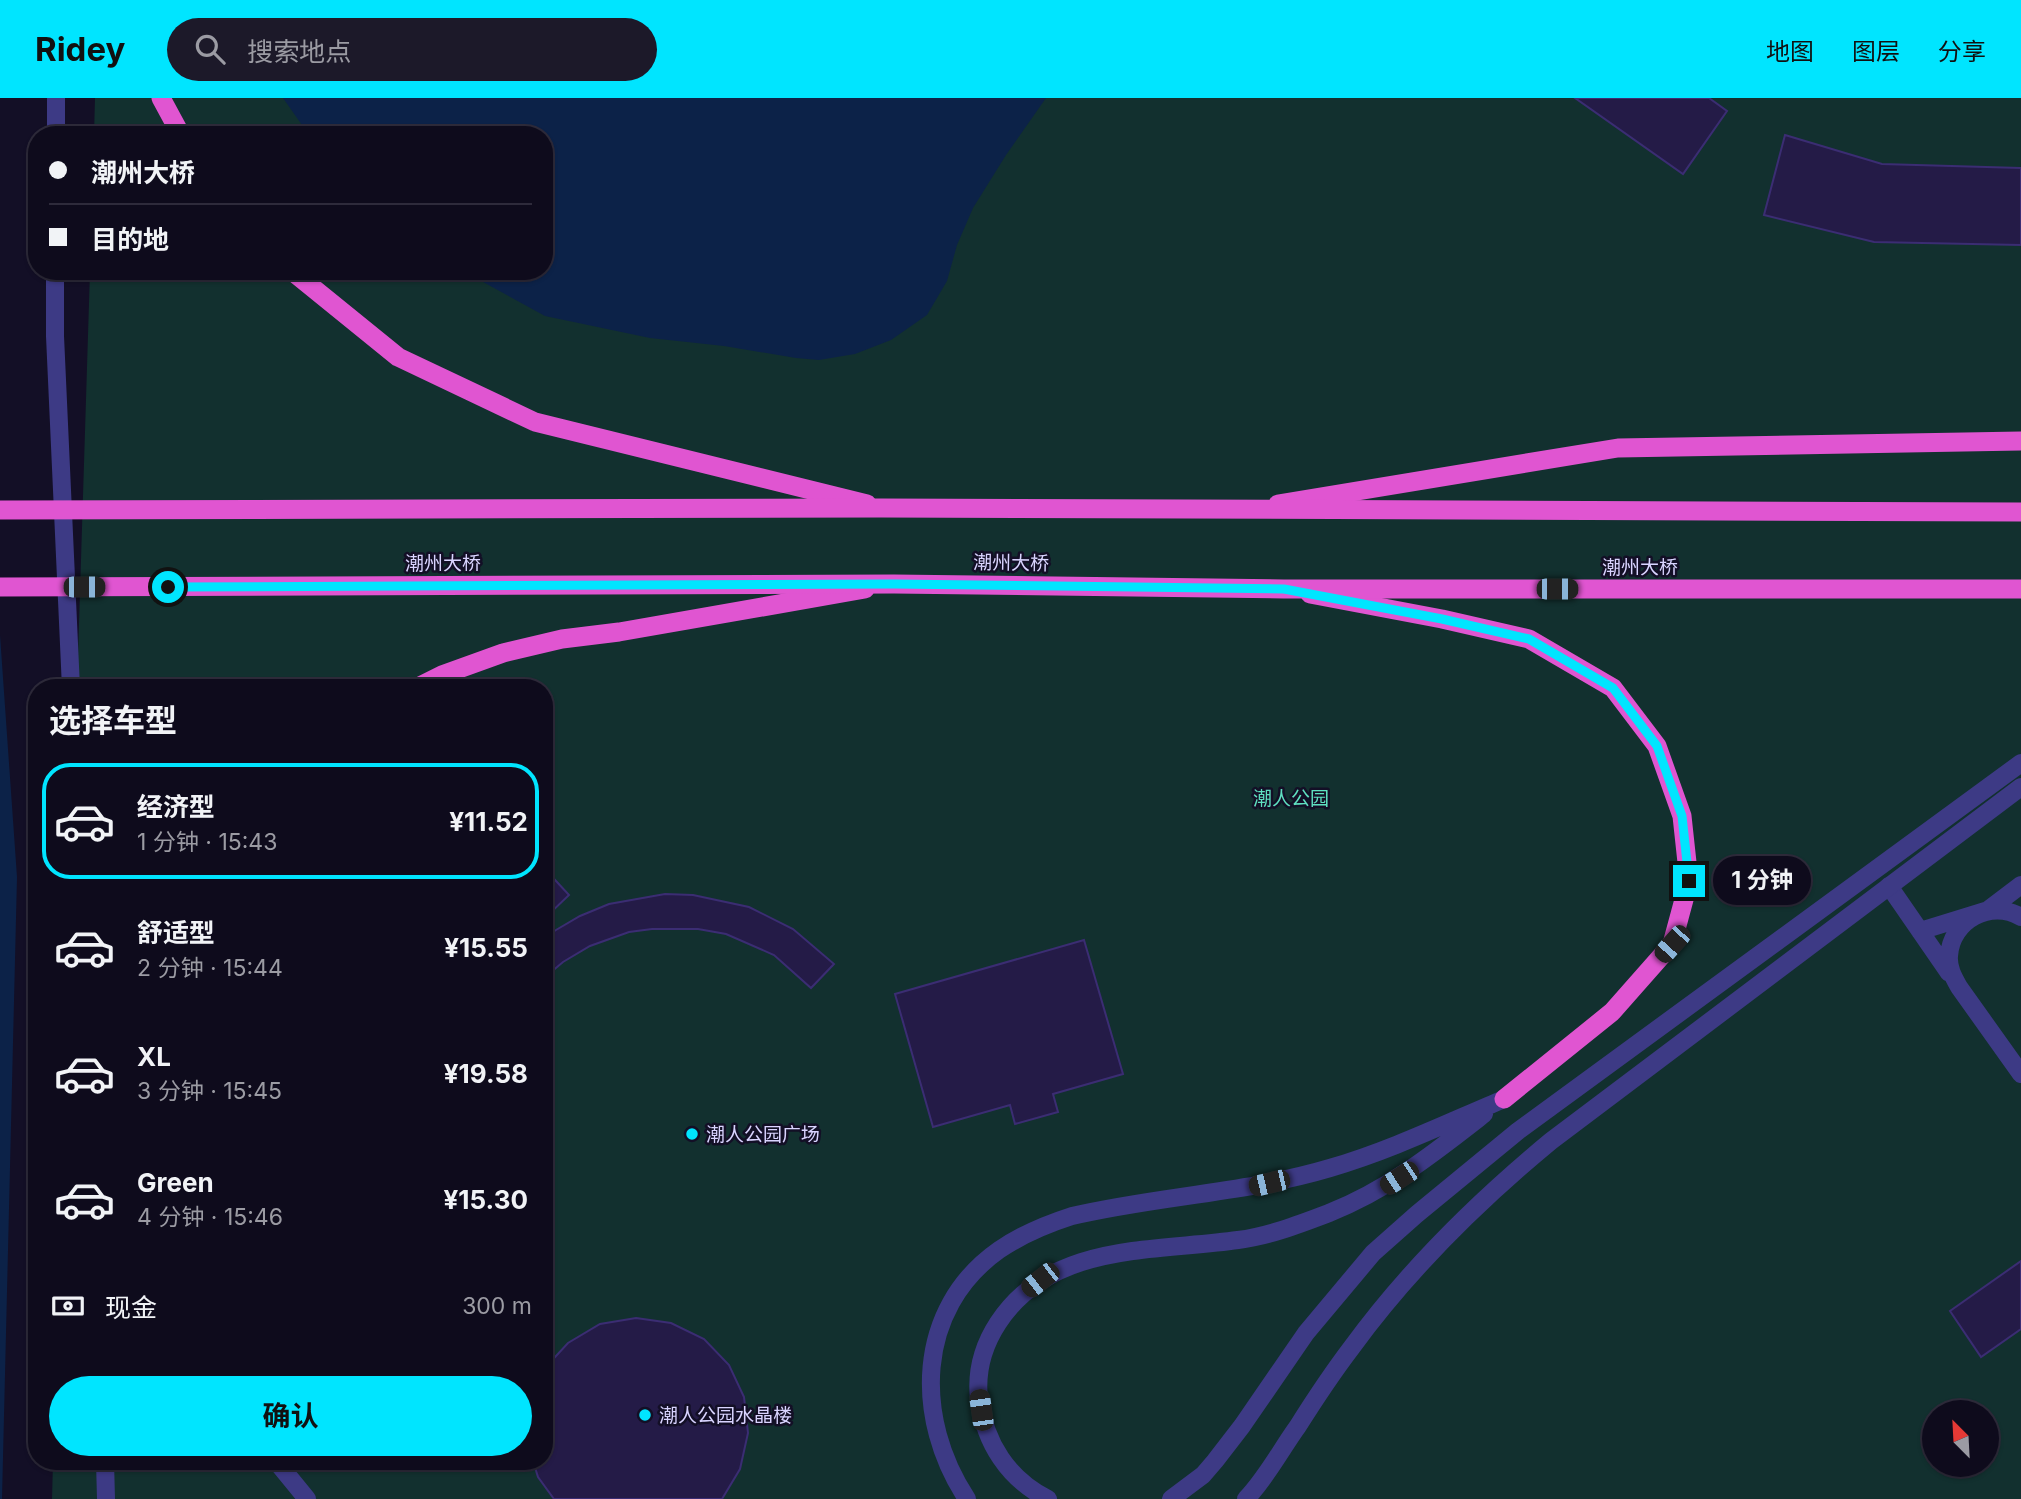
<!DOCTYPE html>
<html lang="zh">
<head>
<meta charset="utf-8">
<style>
	body { margin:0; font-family:Inter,"Noto Sans SC",sans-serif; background:#1c1929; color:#f1f3f6; height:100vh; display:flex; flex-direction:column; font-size:26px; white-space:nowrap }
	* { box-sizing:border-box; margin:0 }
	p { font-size:23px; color:#9b9ba3 }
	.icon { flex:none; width:38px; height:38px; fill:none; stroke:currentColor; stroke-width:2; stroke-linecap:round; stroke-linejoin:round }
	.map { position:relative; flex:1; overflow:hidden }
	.details { position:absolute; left:28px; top:581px; width:525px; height:791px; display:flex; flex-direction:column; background:#0e0b1c; border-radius:28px; box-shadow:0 2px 5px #0004,0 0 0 2px #2e2b3b }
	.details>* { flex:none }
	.banner { position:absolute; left:28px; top:28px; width:525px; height:154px; border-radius:28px; box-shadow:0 2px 5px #0004,0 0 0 2px #2e2b3b; display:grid; align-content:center; height:154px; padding:0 21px; background:#0e0b1c }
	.needle { width:46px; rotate:336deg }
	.controls { position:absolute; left:1922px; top:1302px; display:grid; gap:14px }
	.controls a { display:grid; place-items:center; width:77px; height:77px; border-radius:50%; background:#0e0b1c; box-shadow:0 2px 5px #0004,0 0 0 2px #2e2b3b; font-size:35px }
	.end { position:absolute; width:32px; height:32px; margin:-16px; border:9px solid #00e5ff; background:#111; box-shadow:0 0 0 4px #111 }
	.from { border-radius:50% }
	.bubble { position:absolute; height:49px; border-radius:24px; background:#0e0b1c; box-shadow:0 2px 5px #0004,0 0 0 2px #2e2b3b; font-size:23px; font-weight:700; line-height:49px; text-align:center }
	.car { position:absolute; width:21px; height:42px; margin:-21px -10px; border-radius:9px; box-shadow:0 0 5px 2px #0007; background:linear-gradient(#222 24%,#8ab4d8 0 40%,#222 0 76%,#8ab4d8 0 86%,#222 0) }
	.banner b { display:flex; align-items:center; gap:24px; height:66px; font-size:26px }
	.banner b+b { border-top:2px solid #2e2b3b }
	.banner i { width:18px; height:18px; background:#f1f3f6 }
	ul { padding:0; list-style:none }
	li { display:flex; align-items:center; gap:21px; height:116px; margin:0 14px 10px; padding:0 7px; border:4px solid transparent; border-radius:28px }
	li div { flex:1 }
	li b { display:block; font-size:26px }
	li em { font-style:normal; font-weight:700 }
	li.selected { border-color:#00e5ff }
	li>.icon { width:63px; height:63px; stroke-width:1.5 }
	h2 { padding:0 21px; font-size:32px; line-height:84px }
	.pay { display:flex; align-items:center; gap:18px; height:77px; padding:0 21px; font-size:26px }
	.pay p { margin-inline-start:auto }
	.button { display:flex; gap:14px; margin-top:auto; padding:14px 21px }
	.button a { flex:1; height:80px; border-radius:42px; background:#00e5ff; color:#111; font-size:28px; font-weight:700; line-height:80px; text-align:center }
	header { display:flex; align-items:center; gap:42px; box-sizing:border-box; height:98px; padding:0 35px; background:#00e5ff; color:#111 }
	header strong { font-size:33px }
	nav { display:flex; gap:38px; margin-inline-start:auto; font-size:24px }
	.search { width:490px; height:63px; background:#1c1929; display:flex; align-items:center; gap:18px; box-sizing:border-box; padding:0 24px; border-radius:38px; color:#9b9ba3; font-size:26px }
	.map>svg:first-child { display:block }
	.green { fill:#12302f; fill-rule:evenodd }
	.water { fill:#0c2248 }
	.building { fill:#241b47; stroke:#3b2d73; stroke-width:2 }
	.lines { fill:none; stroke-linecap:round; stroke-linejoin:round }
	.minor { stroke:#3d3a85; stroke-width:18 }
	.tertiary { stroke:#3d3a85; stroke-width:18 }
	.trunk { stroke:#e055d1; stroke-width:19 }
	.trunk-bridge { stroke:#e055d1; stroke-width:19 }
	.route { stroke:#00e5ff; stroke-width:9 }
	.poi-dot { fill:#00e5ff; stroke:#130f26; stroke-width:2.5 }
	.labels { text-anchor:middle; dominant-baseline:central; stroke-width:5; stroke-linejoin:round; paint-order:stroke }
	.street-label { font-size:19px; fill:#d9d4ff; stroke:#130f26 }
	.park-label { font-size:19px; fill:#5fe0c0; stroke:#130f26 }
	.poi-label { font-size:19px; fill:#d9d4ff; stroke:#130f26; text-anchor:start }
</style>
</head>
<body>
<header>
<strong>Ridey</strong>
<div class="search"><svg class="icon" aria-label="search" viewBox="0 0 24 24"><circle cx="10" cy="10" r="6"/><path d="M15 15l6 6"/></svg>搜索地点</div>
<nav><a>地图</a><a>图层</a><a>分享</a></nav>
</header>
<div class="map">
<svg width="2021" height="1401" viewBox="0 0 2021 1401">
	<rect width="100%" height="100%" fill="#130f26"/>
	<!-- green -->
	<path class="green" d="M95 0H2021V1401H52L53 1363H544V590H77L90 173H544V37H94ZM1934 1314H1986V1367H1934Z"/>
	<!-- water -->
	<path class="water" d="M283 0H1046L1006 57 973 110 957 147 947 183 927 217 891 242 855 256 819 262 796 260 724 248 650 240 545 218 463 173H544V37H309Z
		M0 537 17 779 2 1401H0Z"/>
	<!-- building -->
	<path class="building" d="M1575 0H1709L1727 13 1683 76Z
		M1785 37 1882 66 2021 70V147L1874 144 1764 117Z
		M544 770 569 797 544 821Z
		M665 796 693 797 749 809 793 831 834 866 811 890 774 857 726 836 698 831H652L629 834 590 848 563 864 544 880V840L556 832 580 818 609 806Z
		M1084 842 1123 976 1053 996 1058 1014 1015 1026 1010 1007 933 1029 895 896Z
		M2021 1163V1231L1981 1259 1950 1213Z
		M636 1220 671 1225 704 1241 729 1267 744 1299 748 1335 740 1371 722 1401H554L538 1379 533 1363H544V1271L568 1245 600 1226Z"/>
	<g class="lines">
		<!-- minor -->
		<path class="minor" d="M1889 788 1949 875
			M2021 819C1991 801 1951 822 1949 858 1948 870 1954 880 1959 889L2021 976
			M1920 833 1988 812 2021 787"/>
		<!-- tertiary -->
		<path class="tertiary" d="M56 37V0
			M55 173V238L71 590
			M105 1363 106 1401
			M276 1363 307 1401
			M967 1401C914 1321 915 1211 999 1152 1021 1137 1047 1126 1072 1118 1157 1098 1246 1095 1330 1070 1389 1053 1447 1025 1504 1001
			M1048 1401C1008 1381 985 1345 979 1301 976 1274 983 1248 998 1225 1051 1144 1153 1154 1238 1142 1269 1138 1300 1126 1329 1115 1389 1091 1434 1055 1484 1016
			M1171 1401 1203 1377 1215 1363 1242 1328 1306 1235 1373 1155 1417 1116 1518 1033 2021 665
			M1246 1401C1267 1379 1280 1353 1298 1328 1315 1301 1333 1274 1352 1249 1409 1171 1476 1105 1551 1043L2021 689"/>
		<!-- trunk -->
		<path class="trunk" d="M161 0 181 37
			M292 173 398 259 535 324 867 406
			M1278 406 1618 350 2021 343
			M1310 496 1442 521 1529 541 1613 590 1657 648 1682 718 1689 783 1672 846 1612 914 1504 1001
			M416 590 442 577 503 555 562 541 619 534 865 491"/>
		<!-- trunk-bridge -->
		<path class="trunk-bridge" d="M0 412 881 410 2021 414
			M0 489 894 486 1284 491H2021"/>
	</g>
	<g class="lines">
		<!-- route -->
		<path class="route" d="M168 489 894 486 1284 491 1442 521 1529 541 1613 590 1657 648 1682 718 1689 783"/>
	</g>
	<!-- markers -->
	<g class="poi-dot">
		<circle cx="692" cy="1036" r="7"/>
		<circle cx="645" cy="1317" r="7"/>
	</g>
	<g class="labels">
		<!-- street labels -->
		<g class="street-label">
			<text x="443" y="465">潮州大桥</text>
			<text transform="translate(1011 465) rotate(1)">潮州大桥</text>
			<text x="1640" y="469">潮州大桥</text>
		</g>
		<!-- park labels -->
		<g class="park-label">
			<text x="1291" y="700">潮人公园</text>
		</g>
		<!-- poi labels -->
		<g class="poi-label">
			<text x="706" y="1036">潮人公园广场</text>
			<text x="659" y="1317">潮人公园水晶楼</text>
		</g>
	</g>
</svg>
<div class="controls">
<a><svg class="needle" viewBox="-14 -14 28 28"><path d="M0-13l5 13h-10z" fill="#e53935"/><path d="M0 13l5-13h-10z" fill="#9b9ba3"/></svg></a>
</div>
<i class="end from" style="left:168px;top:489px"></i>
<i class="end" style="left:1689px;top:783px"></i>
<div class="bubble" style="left:1713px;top:758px;width:98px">1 分钟</div>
<i class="car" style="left:84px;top:489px;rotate:90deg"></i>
<i class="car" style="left:1557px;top:491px;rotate:90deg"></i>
<i class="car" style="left:1672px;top:846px;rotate:222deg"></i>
<i class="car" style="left:1399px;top:1080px;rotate:237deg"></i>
<i class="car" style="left:1269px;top:1085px;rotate:257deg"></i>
<i class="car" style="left:1040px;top:1182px;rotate:232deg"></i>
<i class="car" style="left:981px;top:1312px;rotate:352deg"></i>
<div class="banner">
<b><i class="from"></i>潮州大桥</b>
<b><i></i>目的地</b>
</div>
<section class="details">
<h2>选择车型</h2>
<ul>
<li class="selected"><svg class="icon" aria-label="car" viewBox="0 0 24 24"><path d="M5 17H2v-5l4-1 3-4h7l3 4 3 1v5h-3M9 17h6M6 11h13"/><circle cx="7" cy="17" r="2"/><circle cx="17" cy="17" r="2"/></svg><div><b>经济型</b><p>1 分钟 · 15:43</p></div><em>¥11.52</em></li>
<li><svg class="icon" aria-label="car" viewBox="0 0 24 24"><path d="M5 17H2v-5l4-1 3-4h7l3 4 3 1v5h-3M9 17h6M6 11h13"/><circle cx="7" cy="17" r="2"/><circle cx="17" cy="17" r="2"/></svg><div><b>舒适型</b><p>2 分钟 · 15:44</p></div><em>¥15.55</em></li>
<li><svg class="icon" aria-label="car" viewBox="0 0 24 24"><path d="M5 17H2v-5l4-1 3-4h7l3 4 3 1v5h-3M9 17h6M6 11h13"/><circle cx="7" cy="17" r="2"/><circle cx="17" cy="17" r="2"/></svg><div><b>XL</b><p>3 分钟 · 15:45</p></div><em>¥19.58</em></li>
<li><svg class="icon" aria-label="car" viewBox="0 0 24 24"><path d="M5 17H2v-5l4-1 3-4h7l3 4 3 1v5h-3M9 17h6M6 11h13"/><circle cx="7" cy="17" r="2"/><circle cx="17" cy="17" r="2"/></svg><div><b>Green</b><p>4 分钟 · 15:46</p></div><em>¥15.30</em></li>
</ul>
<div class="pay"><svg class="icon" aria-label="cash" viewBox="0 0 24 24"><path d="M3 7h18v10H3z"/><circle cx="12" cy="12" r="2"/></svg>现金<p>300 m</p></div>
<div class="button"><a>确认</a></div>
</section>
</div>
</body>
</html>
